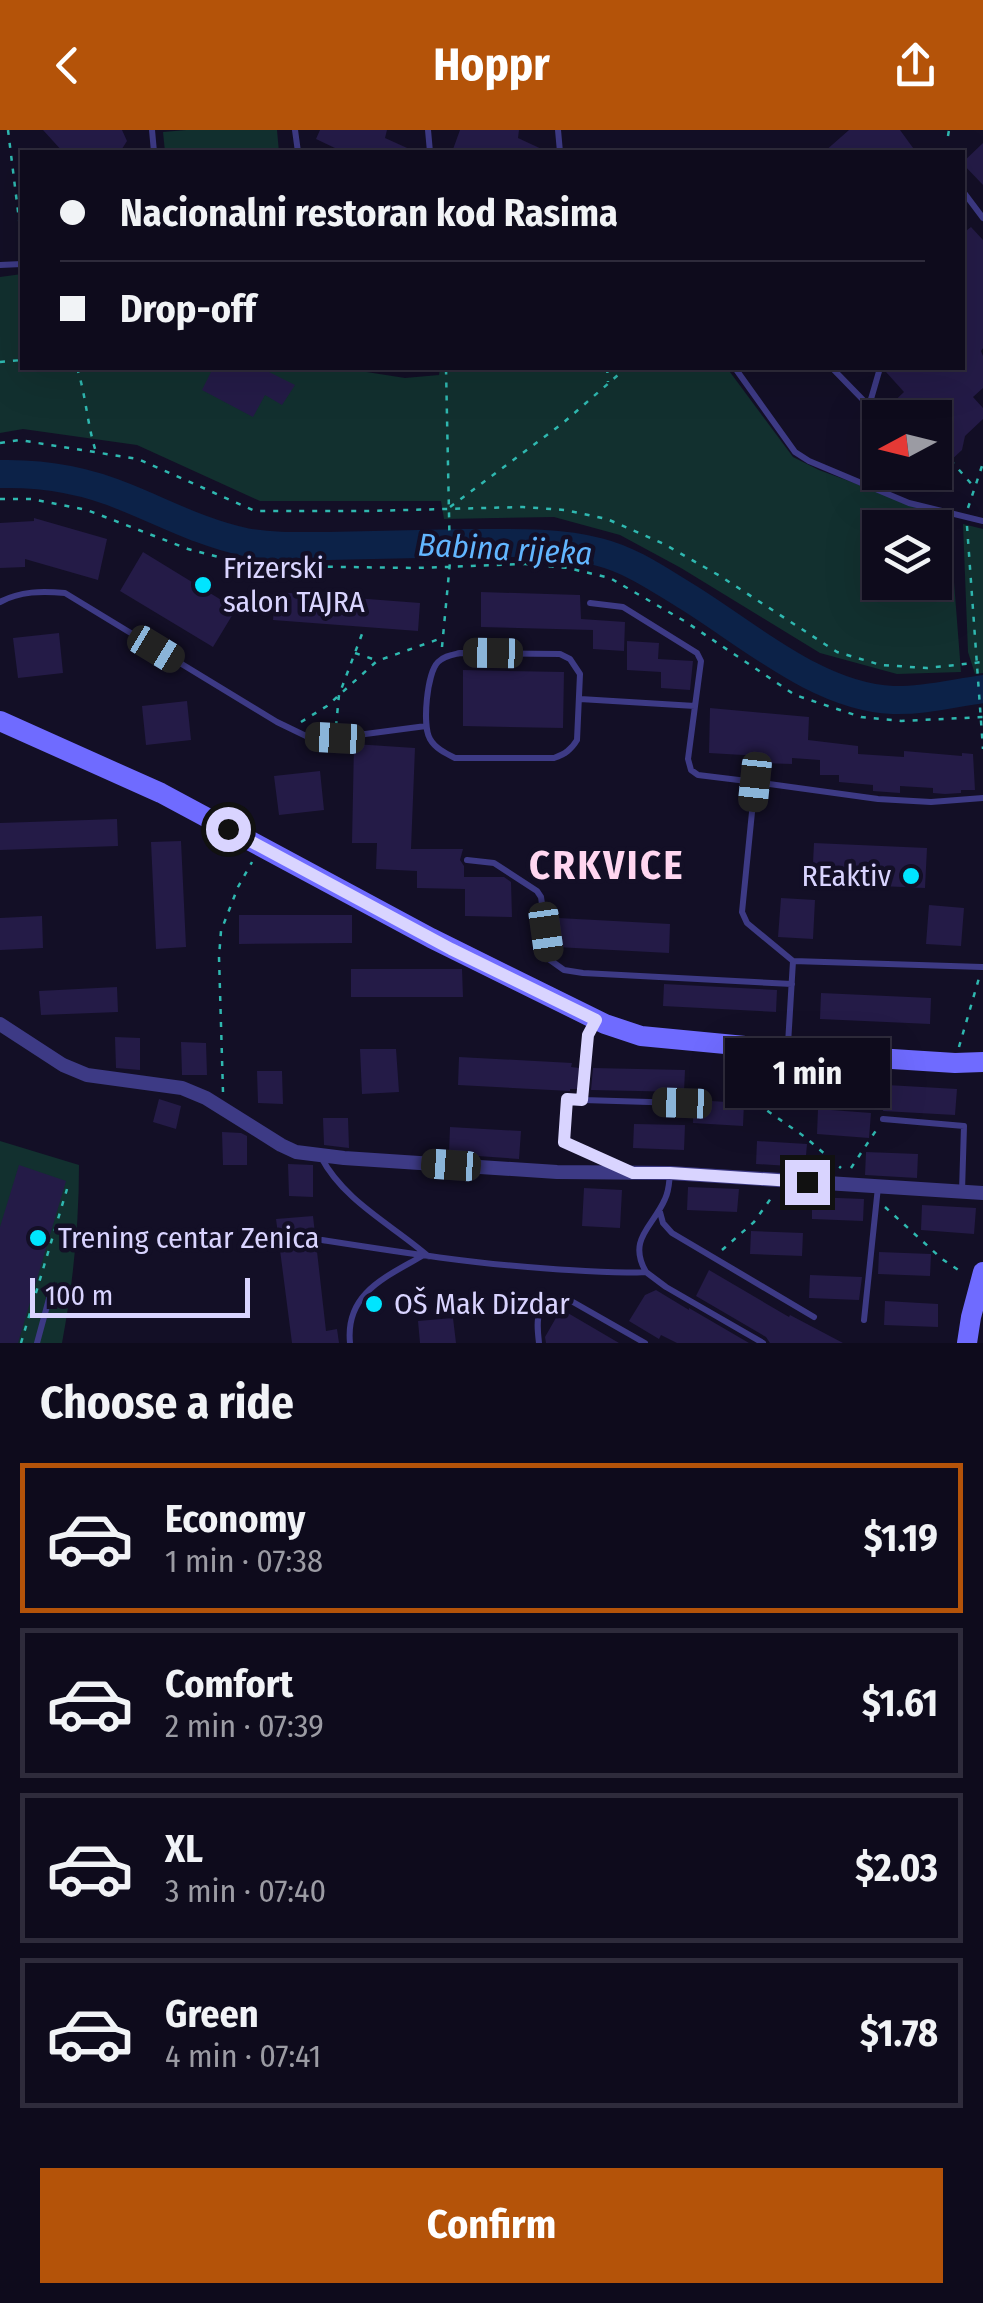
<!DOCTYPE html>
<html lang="en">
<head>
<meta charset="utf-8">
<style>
	body { margin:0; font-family:"Fira Sans Condensed",sans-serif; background:#171425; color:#f1f3f6; height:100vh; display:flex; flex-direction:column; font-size:38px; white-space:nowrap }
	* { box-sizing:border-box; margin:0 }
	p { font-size:32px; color:#9b9ba3 }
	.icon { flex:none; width:55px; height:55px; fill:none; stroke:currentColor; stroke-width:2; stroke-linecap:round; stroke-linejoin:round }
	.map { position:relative; height:1213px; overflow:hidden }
	.side { display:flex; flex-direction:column; background:#0e0b1c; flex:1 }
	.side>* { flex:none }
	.hud { position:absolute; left:20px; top:20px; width:945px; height:220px; border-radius:0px; box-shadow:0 10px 40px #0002,0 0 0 2px #2e2b3b; display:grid; align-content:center; height:220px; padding:0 40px; background:#0e0b1c }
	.needle { width:65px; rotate:263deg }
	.buttons { position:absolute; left:862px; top:270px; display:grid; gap:20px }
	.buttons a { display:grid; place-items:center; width:90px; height:90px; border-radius:0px; background:#0e0b1c; box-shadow:0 10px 40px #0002,0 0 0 2px #2e2b3b; font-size:50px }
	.scale { position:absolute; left:30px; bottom:25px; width:220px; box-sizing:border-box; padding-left:10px; border:5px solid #d9d4ff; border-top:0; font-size:28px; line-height:35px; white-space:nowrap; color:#d9d4ff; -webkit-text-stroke:8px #130f26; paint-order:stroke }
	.end { position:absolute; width:45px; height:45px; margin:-22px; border:12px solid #d9d4ff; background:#111; box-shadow:0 0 0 5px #111 }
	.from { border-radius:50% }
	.bubble { position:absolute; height:70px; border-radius:0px; background:#0e0b1c; box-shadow:0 10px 40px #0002,0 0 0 2px #2e2b3b; font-size:32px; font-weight:700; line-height:70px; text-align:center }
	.car { position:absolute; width:30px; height:60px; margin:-30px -15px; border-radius:12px; box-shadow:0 0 8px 2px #0007; background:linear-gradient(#222 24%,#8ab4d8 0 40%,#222 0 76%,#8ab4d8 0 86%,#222 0) }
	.hud b { display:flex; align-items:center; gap:35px; height:95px; font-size:38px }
	.hud b+b { border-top:2px solid #2e2b3b }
	.hud i { width:25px; height:25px; background:#f1f3f6 }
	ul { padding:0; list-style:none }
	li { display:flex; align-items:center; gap:30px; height:150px; margin:0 20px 15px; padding:0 20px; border:5px solid #2e2b3b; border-radius:0px }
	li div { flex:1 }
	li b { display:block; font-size:38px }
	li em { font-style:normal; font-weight:700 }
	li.current { border-color:#b45309 }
	li>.icon { width:90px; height:90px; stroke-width:1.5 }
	h2 { padding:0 40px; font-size:45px; line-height:120px }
	.action { display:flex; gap:20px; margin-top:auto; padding:20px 40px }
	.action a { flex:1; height:115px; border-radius:0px; background:#b45309; color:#fff; font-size:40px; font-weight:700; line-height:115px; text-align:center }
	header { display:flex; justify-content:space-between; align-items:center; height:130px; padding:0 40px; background:#b45309; color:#fff; font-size:45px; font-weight:700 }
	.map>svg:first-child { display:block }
	.green { fill:#12302f; fill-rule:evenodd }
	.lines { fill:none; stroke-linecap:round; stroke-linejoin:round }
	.river { stroke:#0c2248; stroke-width:28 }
	.building { fill:#241b47 }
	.path { stroke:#2fb8b0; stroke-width:2.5; stroke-dasharray:5 8; stroke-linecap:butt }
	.lane { stroke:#3d3a85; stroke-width:6 }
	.street { stroke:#3d3a85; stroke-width:14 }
	.secondary { stroke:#6f6bff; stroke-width:20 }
	.route { stroke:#d9d4ff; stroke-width:12 }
	.poi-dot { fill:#00e5ff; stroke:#130f26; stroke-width:4 }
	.labels { text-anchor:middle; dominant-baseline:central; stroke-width:9; stroke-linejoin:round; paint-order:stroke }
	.poi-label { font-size:30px; fill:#d9d4ff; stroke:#130f26; text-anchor:start }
	.water-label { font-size:32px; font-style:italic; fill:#62b6ff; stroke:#130f26 }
	.district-label { font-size:40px; font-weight:bold; letter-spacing:2.5px; fill:#ffd6f0; stroke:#130f26 }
</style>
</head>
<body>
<header><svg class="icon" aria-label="back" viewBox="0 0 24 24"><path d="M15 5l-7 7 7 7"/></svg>Hoppr<svg class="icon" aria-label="share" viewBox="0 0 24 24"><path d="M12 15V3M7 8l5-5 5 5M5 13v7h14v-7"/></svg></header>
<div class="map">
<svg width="983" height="1213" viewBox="0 0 983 1213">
	<rect width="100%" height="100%" fill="#130f26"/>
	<!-- green -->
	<path class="green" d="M186 0H277L279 22H165L163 2Z
		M22 144V238H341L405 248 439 245 440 238H727L793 327 819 340 949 388 961 542 897 544 820 523 681 438 620 405 554 387 444 389 441 371H260L137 315 23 299 0 303V147ZM880 398H935V452H880Z
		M963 394 983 399V543L975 544 968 522Z
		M0 1011 79 1035C79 1095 73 1154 62 1213H0Z"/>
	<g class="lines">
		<!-- river -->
		<path class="river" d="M0 344C43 343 85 350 125 367 165 383 202 403 245 412 272 417 300 416 328 416 373 415 419 414 464 413 508 413 556 411 599 422 631 430 658 449 686 466 748 504 818 567 893 570 923 571 954 563 983 559"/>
	</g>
	<!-- building -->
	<path class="building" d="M43 0H122L127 11 120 22H63Z
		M320 0H387L385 8 416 22H335L337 19 316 9Z
		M460 0H519L518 8 548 22H452Z
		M849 0H900L916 22H824Z
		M983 13V55L962 33Z
		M971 97 983 110V218L981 221 983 226V258L973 267 983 278V289L965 306 962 320 935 345V288H887L883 282 904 262 886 242 887 238H962V104Z
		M213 238H261L295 255 282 275 265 265 253 287 202 260Z
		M34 388 107 409 98 450 25 429V437L0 438V393L34 391Z
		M143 422 236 479 213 517 120 461Z
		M276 462 420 473 418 501 273 490Z
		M481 462 580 465 581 489 625 492 624 521 593 519V500L481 497Z
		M59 503 63 543 18 548 13 508Z
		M627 511 659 513 658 529 693 531 690 560 661 558V542L627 540Z
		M463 540 564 542 563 598 463 596Z
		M187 571 191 610 146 615 142 576Z
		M710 578 809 587 808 610 858 616V624L904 627V621L962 626V623L973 624 975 660H961V663L945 664 933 663V658L900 656V663L873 661V655L839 652V645H820V630L792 628V634L761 633 760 626 709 623Z
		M354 614 415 618 411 719H463L460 730 464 736V747H504L511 752 512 787 465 786V759L417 758V741L376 739 377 713H352Z
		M320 641 324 680 279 685 274 646Z
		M117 689 118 716 0 720V693Z
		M181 711 186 817 156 819 151 712Z
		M814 713 927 718 925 758 812 753Z
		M781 768 815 770 813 809 778 807Z
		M929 775 964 778 961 816 926 814Z
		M239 785H352V813L239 814Z
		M42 786 43 818 0 820V788Z
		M558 788 670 794 669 823 556 817Z
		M351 839H462L463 867H351Z
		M664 854 777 860 776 882 663 876Z
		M117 857 118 882 41 885 39 861Z
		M821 863 931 868 930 894 820 889Z
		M115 907 140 908V940L116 938Z
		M181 912 206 913 207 945H182Z
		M360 919H396L399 962 362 964Z
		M459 927 572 933 571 937 579 938 577 959H570V961L458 955Z
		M739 931 830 938 829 956 738 952Z
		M593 938 685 940 684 962 591 960Z
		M257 941H282L283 974 258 973Z
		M887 955 957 959 955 985 883 981Z
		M159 969 181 976 176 999 153 992Z
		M694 970 744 973 743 996 693 993Z
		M818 979 871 983 869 1008 817 1004Z
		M323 988H348L349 1018 324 1015Z
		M634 994 685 995 684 1020 633 1018Z
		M450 997 521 1001 519 1029 449 1024Z
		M222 1002 241 1003 247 1006V1035H223Z
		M757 1011 807 1014 805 1037 756 1034Z
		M866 1022 918 1024 917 1048 865 1045Z
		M288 1034 313 1035V1067L289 1066Z
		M19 1035 66 1051 18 1213H0V1097Z
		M688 1057 739 1059 737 1082 687 1080Z
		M584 1058 622 1060 620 1098 582 1096Z
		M812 1067 864 1069 863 1091 812 1089Z
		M922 1075 976 1078 974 1104 921 1100Z
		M313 1086 326 1201 337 1199 339 1213H292L276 1089Z
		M751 1101 803 1103 802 1126 750 1124Z
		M879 1122 931 1124 930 1146 878 1144Z
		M709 1140 789 1187 790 1185 843 1213H770L766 1207 696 1166Z
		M810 1145 862 1147 859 1170 809 1168Z
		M656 1160 689 1180V1178L749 1213H677L661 1205 659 1209 629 1191 645 1165Z
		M885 1171 938 1174V1197L884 1195Z
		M561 1179 619 1213H546L545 1207Z
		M453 1188 456 1213H420L418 1191Z"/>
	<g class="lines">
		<!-- path -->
		<path class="path" d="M8 0 22 114
			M948 6 949 0
			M0 232 22 230
			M77 238C86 265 87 294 96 322
			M607 238 608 252
			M0 313 19 310 138 329 255 381H367L523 377 565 380 607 389 664 414 720 446 837 522 881 535 927 538 983 532
			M940 344 953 333 974 357
			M0 369H31L87 380 188 419 230 430 276 436 415 438 525 434 568 438 610 448 686 492 795 565 861 587 901 591 983 587
			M450 377 563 293 626 238
			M968 378 983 333
			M967 396 983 619
			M442 517 450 432 446 238
			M355 523 376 530
			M301 592 327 576 377 531 442 508
			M336 596 339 565 362 504
			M959 917 979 848
			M223 962 219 827 221 801 238 757 252 732
			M746 966 805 1007 841 1038
			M851 1038 877 999
			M885 1077 942 1129 963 1143
			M722 1120 754 1092 774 1064
			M21 1213 67 1059"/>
		<!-- lane -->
		<path class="lane" d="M152 0 154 22
			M295 0 298 22
			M428 0 430 22
			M558 0 560 22
			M962 60 983 88
			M0 135 22 134
			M735 238 795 322 809 331 909 373 983 391
			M832 238 869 276 880 238
			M869 276 880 289
			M0 472C20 461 42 461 65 463L277 592 306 606 335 608 426 596
			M590 473 623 477 697 523 701 531 688 629 691 640 698 645 755 652
			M460 523 560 524 570 529 580 544 577 610C571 620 565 624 554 628H455C445 623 435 618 430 609 422 595 427 543 438 532 444 526 452 525 460 523Z
			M580 569 695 576
			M467 730 494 733 537 761 541 767 550 830 564 840 583 843 792 854
			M793 831 982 837
			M595 891 589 905 583 970 682 973
			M788 914 793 831 747 793 742 782 755 652 878 669 931 672 983 668
			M777 968 877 973 883 935
			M583 970 567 969 563 1012 623 1039
			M883 989 964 996 962 1061
			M321 1027C344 1071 391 1094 428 1126
			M660 1082 663 1093 672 1103 814 1187
			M322 1110C399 1122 475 1134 553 1139 584 1141 614 1144 646 1142 627 1109 653 1097 665 1069 669 1061 669 1053 670 1044
			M646 1142 666 1157 763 1213
			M864 1190 878 1057
			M37 1213 50 1165
			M350 1213C345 1163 386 1147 422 1126
			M539 1213C536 1188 535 1170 566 1168L645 1213"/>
		<!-- street -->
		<path class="street" d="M0 894 63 935 87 945 182 958 206 968 281 1015 296 1022 344 1028 557 1042 670 1043 983 1063"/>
		<!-- secondary -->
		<path class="secondary" d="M0 591 161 663 431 808 605 894 641 906 861 927 955 933 983 932
			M967 1213 971 1187 983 1142"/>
	</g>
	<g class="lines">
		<!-- route -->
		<path class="route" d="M228 699 451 819 596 890 588 905 582 970 567 969 564 1012 633 1043H670L807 1052"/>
	</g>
	<!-- markers -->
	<g class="poi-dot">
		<circle cx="203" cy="455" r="10"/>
		<circle cx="911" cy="746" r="10"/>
		<circle cx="38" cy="1108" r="10"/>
		<circle cx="374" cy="1174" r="10"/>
	</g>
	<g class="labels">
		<!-- poi labels -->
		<g class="poi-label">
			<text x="223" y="438">Frizerski<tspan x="223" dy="34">salon TAJRA</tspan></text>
			<text x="891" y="746" text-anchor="end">REaktiv</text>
			<text x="58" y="1108">Trening centar Zenica</text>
			<text x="394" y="1174">OŠ Mak Dizdar</text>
		</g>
		<!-- water labels -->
		<g class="water-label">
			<text transform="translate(505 419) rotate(3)">Babina rijeka</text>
		</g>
		<!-- district labels -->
		<g class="district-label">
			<text x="607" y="736">CRKVICE</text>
		</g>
	</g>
</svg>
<div class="buttons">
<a><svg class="needle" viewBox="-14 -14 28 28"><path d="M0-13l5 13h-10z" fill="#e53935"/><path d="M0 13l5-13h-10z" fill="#9b9ba3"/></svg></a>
<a><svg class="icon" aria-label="layers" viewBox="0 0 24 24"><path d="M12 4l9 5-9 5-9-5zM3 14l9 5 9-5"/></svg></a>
</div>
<div class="scale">100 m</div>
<i class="end from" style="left:228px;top:699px"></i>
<i class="end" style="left:807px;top:1052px"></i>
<div class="bubble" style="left:725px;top:908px;width:165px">1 min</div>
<i class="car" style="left:156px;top:519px;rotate:121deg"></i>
<i class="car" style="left:493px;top:523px;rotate:271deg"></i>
<i class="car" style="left:335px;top:608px;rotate:273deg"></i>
<i class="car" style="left:755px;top:652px;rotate:186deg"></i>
<i class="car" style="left:546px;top:802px;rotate:172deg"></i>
<i class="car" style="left:682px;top:973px;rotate:272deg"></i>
<i class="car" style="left:451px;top:1035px;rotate:274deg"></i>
<div class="hud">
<b><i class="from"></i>Nacionalni restoran kod Rasima</b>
<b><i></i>Drop-off</b>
</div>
</div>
<section class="side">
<h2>Choose a ride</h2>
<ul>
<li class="current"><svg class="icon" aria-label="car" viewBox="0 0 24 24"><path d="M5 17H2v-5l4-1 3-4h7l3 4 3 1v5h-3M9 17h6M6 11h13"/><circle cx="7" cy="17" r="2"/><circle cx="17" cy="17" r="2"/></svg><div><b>Economy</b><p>1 min · 07:38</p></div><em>$1.19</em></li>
<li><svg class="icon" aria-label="car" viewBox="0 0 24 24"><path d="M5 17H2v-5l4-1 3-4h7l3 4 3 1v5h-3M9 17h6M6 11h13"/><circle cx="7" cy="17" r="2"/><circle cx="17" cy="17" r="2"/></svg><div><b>Comfort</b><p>2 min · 07:39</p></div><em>$1.61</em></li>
<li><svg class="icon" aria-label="car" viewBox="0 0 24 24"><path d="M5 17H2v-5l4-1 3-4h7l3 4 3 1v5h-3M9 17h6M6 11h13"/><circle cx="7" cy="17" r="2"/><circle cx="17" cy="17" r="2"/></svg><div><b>XL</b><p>3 min · 07:40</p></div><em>$2.03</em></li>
<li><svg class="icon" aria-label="car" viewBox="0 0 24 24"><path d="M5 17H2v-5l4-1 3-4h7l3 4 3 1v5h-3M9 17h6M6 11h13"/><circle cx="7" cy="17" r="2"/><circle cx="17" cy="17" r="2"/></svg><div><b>Green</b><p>4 min · 07:41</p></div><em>$1.78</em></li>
</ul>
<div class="action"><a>Confirm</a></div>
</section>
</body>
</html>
